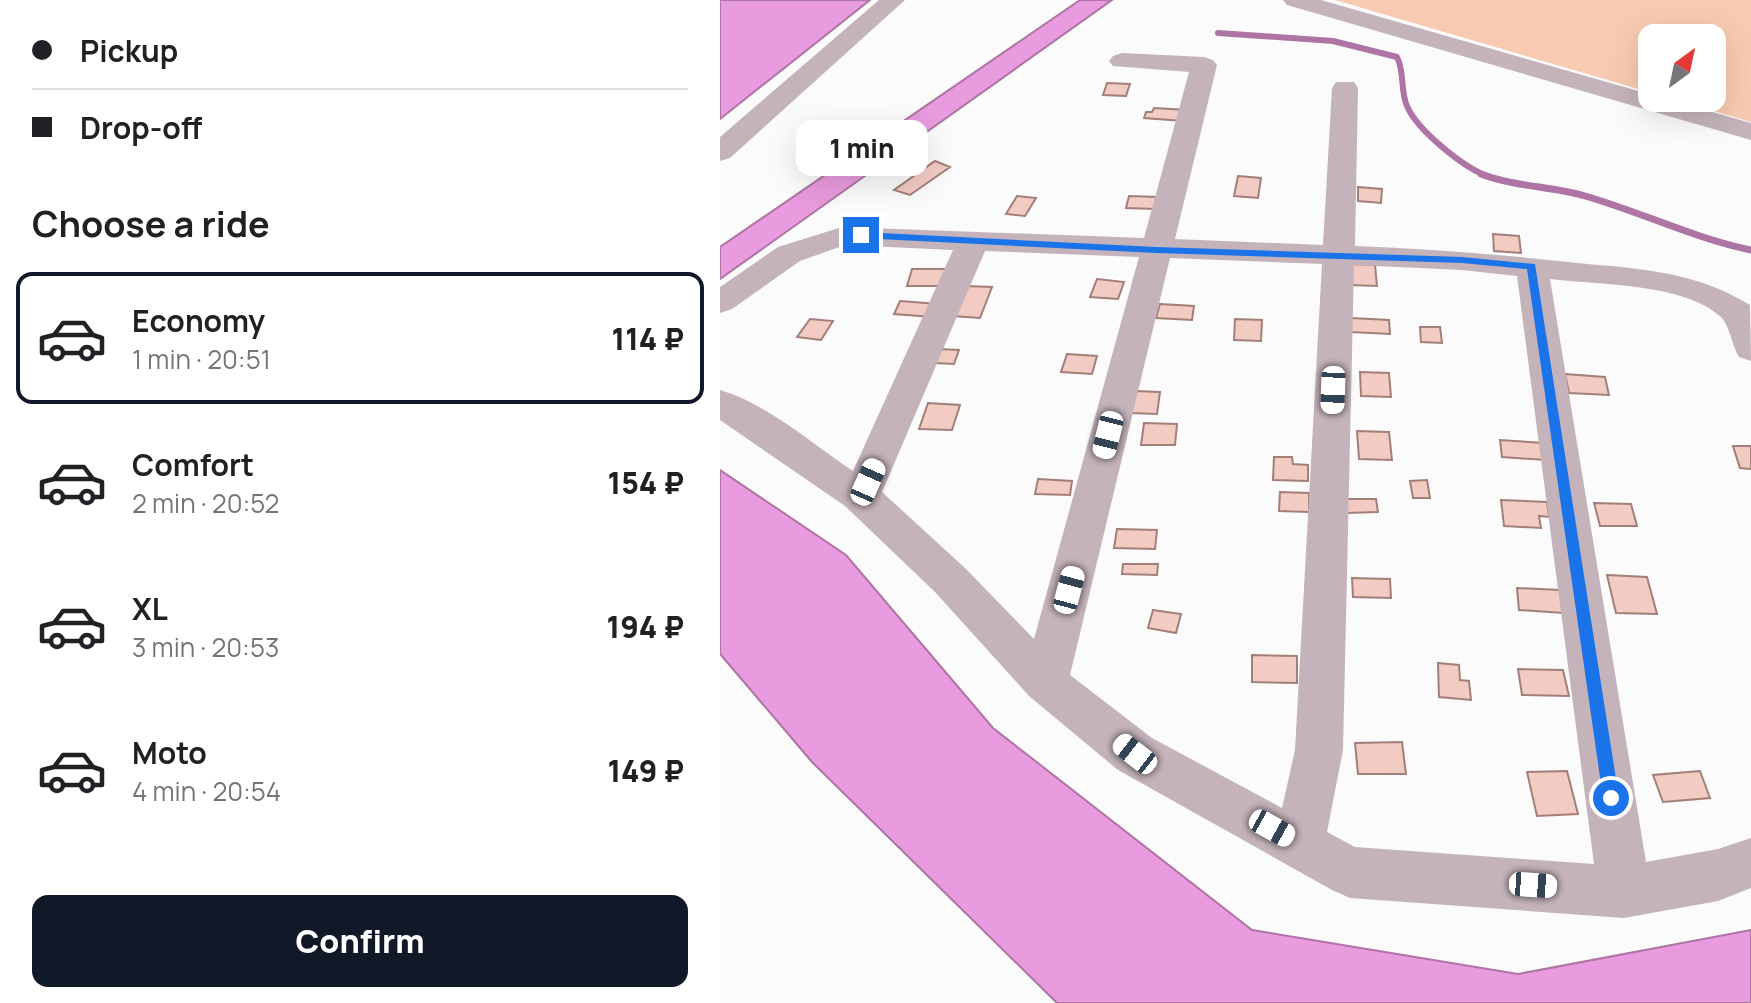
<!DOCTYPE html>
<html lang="en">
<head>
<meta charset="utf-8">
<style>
	body { margin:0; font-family:Manrope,sans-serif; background:#f6f6f6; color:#202124; height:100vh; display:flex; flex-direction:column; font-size:30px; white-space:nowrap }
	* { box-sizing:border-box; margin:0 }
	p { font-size:26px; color:#757577 }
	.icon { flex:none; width:44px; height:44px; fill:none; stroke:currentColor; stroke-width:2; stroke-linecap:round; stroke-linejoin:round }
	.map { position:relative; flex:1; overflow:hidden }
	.sheet { display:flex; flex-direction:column; background:#fff; width:720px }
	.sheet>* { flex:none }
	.top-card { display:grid; align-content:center; height:176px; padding:0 32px; background:#fff }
	.needle { width:52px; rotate:33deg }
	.buttons { position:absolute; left:918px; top:24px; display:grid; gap:16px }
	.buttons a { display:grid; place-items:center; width:88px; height:88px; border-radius:16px; background:#fff; box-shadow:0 8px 32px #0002; font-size:40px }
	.end { position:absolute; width:36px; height:36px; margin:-18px; border:10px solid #1a73e8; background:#fff; box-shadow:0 0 0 4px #fff }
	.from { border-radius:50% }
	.bubble { position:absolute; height:56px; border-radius:16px; background:#fff; box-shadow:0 8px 32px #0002; font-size:26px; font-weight:800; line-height:56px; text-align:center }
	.car { position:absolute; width:24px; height:48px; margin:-24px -12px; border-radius:10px; box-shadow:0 0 6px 2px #0007; background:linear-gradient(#fff 24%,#345 0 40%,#fff 0 76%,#345 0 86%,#fff 0) }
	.top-card b { display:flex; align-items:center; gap:28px; height:76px; font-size:30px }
	.top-card b+b { border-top:2px solid #e0e0e0 }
	.top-card i { width:20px; height:20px; background:#202124 }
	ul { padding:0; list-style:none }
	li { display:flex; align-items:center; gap:24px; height:132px; margin:0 16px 12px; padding:0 16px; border:4px solid transparent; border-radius:16px }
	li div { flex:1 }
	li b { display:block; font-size:30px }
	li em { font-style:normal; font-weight:800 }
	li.selected { border-color:#111827 }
	li>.icon { width:72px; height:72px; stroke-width:1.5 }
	h2 { padding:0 32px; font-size:36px; line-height:96px }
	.primary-button { display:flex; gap:16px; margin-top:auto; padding:16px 32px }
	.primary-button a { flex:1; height:92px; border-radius:16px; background:#111827; color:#fff; font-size:32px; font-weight:800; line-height:92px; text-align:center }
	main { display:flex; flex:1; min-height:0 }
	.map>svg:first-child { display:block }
	.green { fill:#f8cab1 }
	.water { fill:#e89bde; stroke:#ae74a3; stroke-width:2 }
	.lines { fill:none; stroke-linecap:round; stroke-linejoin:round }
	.stream-far1 { stroke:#ae74a3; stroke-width:6 }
	.stream { stroke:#ae74a3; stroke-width:7 }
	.building { fill:#f2cbc3; stroke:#a37f79; stroke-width:2 }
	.minor { fill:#c4b3ba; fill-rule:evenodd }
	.route { fill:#1a73e8 }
</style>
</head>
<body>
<main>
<section class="sheet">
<div class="top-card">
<b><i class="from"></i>Pickup</b>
<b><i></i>Drop-off</b>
</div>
<h2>Choose a ride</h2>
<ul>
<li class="selected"><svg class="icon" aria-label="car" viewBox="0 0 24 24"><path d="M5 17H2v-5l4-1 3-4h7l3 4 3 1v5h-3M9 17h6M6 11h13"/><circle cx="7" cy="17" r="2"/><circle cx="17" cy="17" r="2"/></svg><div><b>Economy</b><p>1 min · 20:51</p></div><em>114 ₽</em></li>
<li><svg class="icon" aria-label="car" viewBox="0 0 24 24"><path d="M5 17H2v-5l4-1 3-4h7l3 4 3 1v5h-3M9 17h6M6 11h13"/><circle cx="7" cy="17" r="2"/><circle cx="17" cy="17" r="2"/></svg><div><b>Comfort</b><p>2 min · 20:52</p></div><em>154 ₽</em></li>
<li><svg class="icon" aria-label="car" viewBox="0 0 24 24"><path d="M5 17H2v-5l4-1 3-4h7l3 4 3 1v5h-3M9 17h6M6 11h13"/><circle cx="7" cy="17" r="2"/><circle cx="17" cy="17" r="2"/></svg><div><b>XL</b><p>3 min · 20:53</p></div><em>194 ₽</em></li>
<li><svg class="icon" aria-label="car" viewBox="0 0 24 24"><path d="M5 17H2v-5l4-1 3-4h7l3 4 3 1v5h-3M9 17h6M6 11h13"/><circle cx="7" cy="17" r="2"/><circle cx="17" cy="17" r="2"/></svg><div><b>Moto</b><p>4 min · 20:54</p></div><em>149 ₽</em></li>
</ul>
<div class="primary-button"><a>Confirm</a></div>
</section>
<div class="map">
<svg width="1031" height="1003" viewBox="0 0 1031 1003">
	<rect width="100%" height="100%" fill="#fbfbfb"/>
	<!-- green -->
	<path class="green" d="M615 0H1031V122L950 98H992V38H932V93Z"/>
	<!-- water -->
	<path class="water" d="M0 0H150L0 119Z
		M360 0H392L0 279V247Z
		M0 470 126 555 273 728 532 930 798 974 1031 930V1003H337L92 762 0 654Z"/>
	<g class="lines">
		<!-- stream-far1 -->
		<path class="stream-far1" d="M498 33 613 41 677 57C685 73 680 90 687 106 697 130 743 167 767 176"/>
		<!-- stream -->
		<path class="stream" d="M761 174C795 187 831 186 865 196 921 212 973 238 1031 250"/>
	</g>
	<!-- building -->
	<path class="building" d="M387 83 410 84 406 96 383 95Z
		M434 108 467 110 463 121 424 118 426 112H432Z
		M215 161 230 167 190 195 174 190Z
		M518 176 541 178 538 198 514 196Z
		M638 187 662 189 661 203 638 201Z
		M297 196 316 198 305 216 286 214Z
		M409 196 438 197 436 209 406 208Z
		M773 234 799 236 801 253 774 251Z
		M628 264 655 265 657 286 630 285Z
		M192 269H229L224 286H187Z
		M377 279 404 282 398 299 370 297Z
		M245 286 272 287 260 318 233 316Z
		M180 301 218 304 212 317 174 314Z
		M440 304 474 306 472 320 436 318Z
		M631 318 669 320 670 334 631 332Z
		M90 319 113 321 101 340 77 337Z
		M515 319 542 320 541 341 514 340Z
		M700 327H720L722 343 701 342Z
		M219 349 239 350 234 364 214 363Z
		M347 354 377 356 372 374 341 372Z
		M640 372 669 373 671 397 641 396Z
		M845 374 885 377 889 395 849 393Z
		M414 391 440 392 437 414 410 413Z
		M208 403 240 405 232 430 199 429Z
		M424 423 457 424 455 445H421Z
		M637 431 669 432 672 460 639 459Z
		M780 440 824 443 826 460 782 457Z
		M1013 446H1031V469L1020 468Z
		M554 457H572L573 464 588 465V481L553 480Z
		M318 479 352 481 350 495 315 494Z
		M707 480 710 498H693L690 481Z
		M560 492 589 493V512L559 511Z
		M624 499H656L658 512 626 513Z
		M781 500 827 502 829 517 819 516 821 528 784 526Z
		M874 503 911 504 917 526H880Z
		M397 529 437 530 435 549 394 548Z
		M403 564H438L437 575 402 574Z
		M887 575 927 577 937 614 896 613Z
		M632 578 670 579 671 598 633 597Z
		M797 588 840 590 843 613 799 610Z
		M433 610 461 614 456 633 428 628Z
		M532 655 577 656V683L532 682Z
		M718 663 739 665 740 680 749 681 751 700 719 697Z
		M798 669 843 670 849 696 802 695Z
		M682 742 686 774H638L635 743Z
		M847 771 858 814 817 816 807 772Z
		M980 771 990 798 943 802 933 775Z"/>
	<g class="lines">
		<!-- minor -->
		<path class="minor" d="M159 0H185L10 158 0 161V137Z
			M563 0H601L932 95V98H943L1031 123V140L567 5Z
			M402 53 484 57 493 60 497 65 455 239 603 245 612 88 616 82H634L638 88 635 246C706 249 777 254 848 262 915 269 971 269 1030 305L1031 361 1019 357C1012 346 1010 326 1001 317 964 283 879 285 830 279L926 862 998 849 1031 838V888L998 901 904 918 630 898 612 890 398 770 309 696 215 592 125 506 0 420V390C48 404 92 444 133 471L233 250 125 245 80 261 12 309 0 313V287L58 247 122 227 424 238 469 72 393 66 389 61 393 56ZM265 251 419 257 314 639 245 568 162 492ZM450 258 602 264 575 750 562 808 432 738 350 675ZM634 265 742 270 797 276 874 864 635 847 607 832 623 750Z"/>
	</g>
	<!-- route -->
	<path class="route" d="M141 232 436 247 742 257 815 264 899 798 897 804H885L883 798 807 269 742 263 436 253 138 238 136 235Z"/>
</svg>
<div class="buttons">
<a><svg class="needle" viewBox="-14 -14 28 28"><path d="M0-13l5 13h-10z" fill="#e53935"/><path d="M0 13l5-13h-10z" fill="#757577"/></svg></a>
</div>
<i class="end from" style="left:891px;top:798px"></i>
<i class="end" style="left:141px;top:235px"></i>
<div class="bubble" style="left:76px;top:120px;width:132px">1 min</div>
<i class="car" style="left:613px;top:390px;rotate:182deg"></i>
<i class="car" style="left:388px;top:435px;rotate:194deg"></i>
<i class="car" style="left:148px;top:482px;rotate:24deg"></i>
<i class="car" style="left:349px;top:590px;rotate:15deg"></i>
<i class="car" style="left:415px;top:754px;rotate:308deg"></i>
<i class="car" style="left:552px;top:828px;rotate:119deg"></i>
<i class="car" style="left:813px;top:885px;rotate:94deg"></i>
</div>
</main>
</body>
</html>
